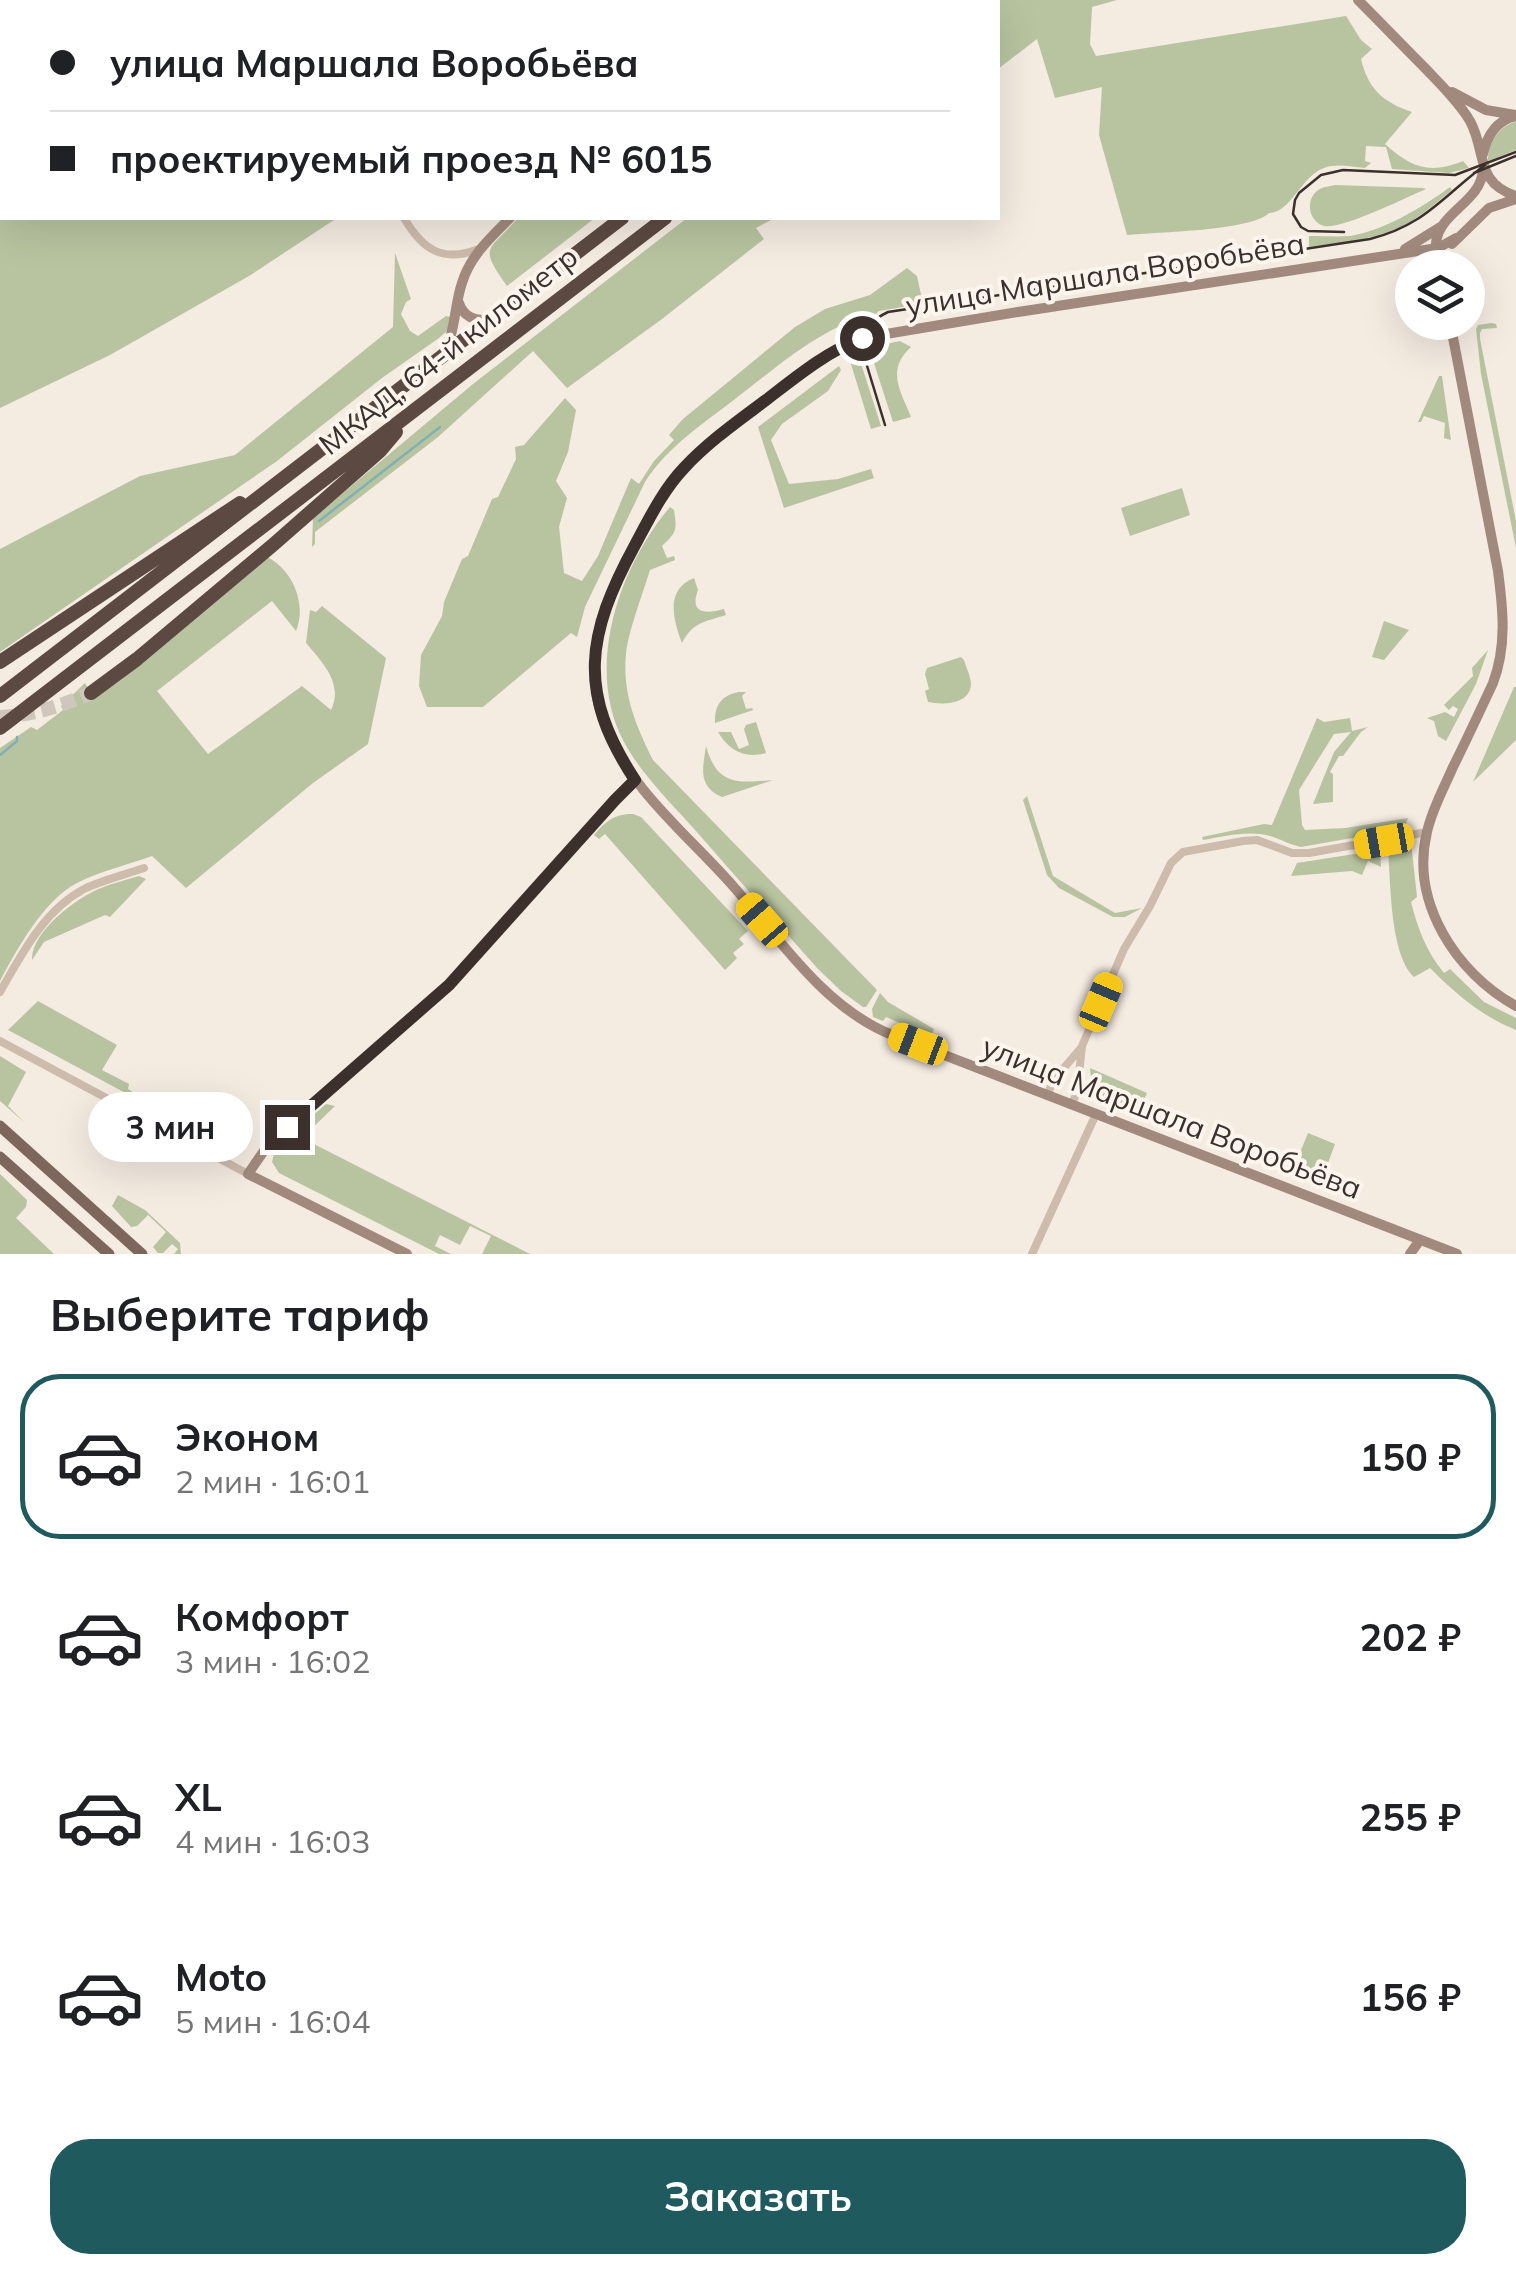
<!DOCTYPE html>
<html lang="ru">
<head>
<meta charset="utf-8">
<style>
	body { margin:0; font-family:Mulish,sans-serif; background:#f2f2f2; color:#202124; height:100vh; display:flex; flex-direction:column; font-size:38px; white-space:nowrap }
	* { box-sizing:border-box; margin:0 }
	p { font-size:32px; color:#757577 }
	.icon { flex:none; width:55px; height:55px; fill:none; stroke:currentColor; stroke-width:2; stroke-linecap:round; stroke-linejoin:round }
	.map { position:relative; height:1254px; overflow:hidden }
	.panel { display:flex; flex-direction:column; background:#fff; flex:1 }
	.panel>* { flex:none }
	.top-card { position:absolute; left:0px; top:0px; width:1000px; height:220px; box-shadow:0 10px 40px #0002; display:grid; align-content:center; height:220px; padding:0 50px; background:#fff }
	.tools { position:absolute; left:1395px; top:250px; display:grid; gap:20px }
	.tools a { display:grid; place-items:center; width:90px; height:90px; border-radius:50%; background:#fff; box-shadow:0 10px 40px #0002; font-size:50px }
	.end { position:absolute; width:45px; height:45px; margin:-22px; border:12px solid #3b302b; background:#fff; box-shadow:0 0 0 5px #fff }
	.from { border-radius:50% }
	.bubble { position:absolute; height:70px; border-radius:35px; background:#fff; box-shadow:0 10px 40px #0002; font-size:32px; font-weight:700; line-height:70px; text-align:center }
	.car { position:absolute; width:30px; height:60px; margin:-30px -15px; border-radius:12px; box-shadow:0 0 8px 2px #0007; background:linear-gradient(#f5c518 24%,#345 0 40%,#f5c518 0 76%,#345 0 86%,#f5c518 0) }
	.top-card b { display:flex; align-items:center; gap:35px; height:95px; font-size:38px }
	.top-card b+b { border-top:2px solid #e0e0e0 }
	.top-card i { width:25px; height:25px; background:#202124 }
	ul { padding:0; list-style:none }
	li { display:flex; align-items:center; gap:30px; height:165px; margin:0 20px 15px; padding:0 30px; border:5px solid transparent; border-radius:40px }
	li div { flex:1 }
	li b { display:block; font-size:38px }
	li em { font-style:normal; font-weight:700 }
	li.selected { border-color:#1f5a5e }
	li>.icon { width:90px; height:90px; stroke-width:1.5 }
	h2 { padding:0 50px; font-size:45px; line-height:120px }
	.button { display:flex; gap:20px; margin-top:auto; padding:20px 50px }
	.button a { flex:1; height:115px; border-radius:40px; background:#1f5a5e; color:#fff; font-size:40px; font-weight:700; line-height:115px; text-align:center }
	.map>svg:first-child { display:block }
	.green { fill:#b8c4a0 }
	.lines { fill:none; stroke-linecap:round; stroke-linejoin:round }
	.stream { stroke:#7fb0b2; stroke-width:2.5 }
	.highway-tunnel { stroke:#cfc6bd; stroke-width:14; stroke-dasharray:14 7; stroke-linecap:butt }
	.street { stroke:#cdbbac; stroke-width:8 }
	.secondary { stroke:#a18a7d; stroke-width:10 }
	.primary { stroke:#7d675c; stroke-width:11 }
	.highway { stroke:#5c4a42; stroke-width:14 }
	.tram { stroke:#3b302b; stroke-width:2.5 }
	.route { stroke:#3b302b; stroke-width:12 }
	.labels { text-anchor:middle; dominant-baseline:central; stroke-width:8; stroke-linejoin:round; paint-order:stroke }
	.street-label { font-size:30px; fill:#3b302b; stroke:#fbf5ee }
</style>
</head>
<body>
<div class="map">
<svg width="1516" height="1254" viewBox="0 0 1516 1254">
	<rect width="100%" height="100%" fill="#f4ebe1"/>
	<!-- green -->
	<path class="green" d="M0 0H314L315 2H2V218H337L249 276 110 355 0 408Z
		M968 0H1117L1092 7 1090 44 1096 56 1346 16 1361 40 1372 49 1361 59C1368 88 1382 102 1412 112L1385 144C1411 167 1428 175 1463 161L1469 168 1449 173 1392 169 1386 147 1366 146 1365 161 1371 163 1365 168C1351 167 1337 163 1324 168 1301 176 1291 213 1269 213 1251 231 1157 232 1127 235L1099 135 1102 87 1055 98 1037 39 998 69V2H965Z
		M1516 121V150L1488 161C1488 141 1498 128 1516 121Z
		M1335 185 1423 188 1426 189C1407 197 1341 230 1324 226 1307 221 1305 197 1320 189 1323 187 1331 186 1335 185Z
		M1450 187 1452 190C1438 201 1424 214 1408 223 1379 240 1341 242 1309 247V236C1322 236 1337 237 1350 236 1383 231 1423 207 1450 187Z
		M518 218H595L507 286C478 245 488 252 518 218Z
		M687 218H775L756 228 764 239 662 319 567 388 533 351 438 437 315 532V544L312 547 313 518 473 384Z
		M395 253 411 299 406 302 401 314 410 331 418 336 446 316 451 317 449 329 439 338 382 378 277 461 0 652V549L140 476 235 455 393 327Z
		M907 268 917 276 922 299 914 305 879 311 863 325H860L857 319C812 335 773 370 735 399 703 424 667 447 645 482L585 607 577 637 571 633 483 707H427L419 686 421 655 442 616 444 602 462 559 468 556 492 499 498 497 516 459 515 447 524 445 565 398 576 410 568 452 556 481 567 498 559 527 564 573 582 581 598 556 631 478 639 484 654 461 674 440 669 435 683 419 795 327 825 309 870 295Z
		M1491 323 1496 324 1497 328 1482 329 1480 333V339L1516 521V548L1481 374 1476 329 1478 325Z
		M900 341 911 347C886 370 900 390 911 417L893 422 871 354 872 347Z
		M857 351 881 426 871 429 850 361Z
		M839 366 841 370 828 391 782 424 771 440 789 484 838 479 871 469 874 478 784 508 758 427Z
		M1439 376H1442L1451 440 1444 438 1445 423 1424 416 1421 422H1418Z
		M1182 488 1190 515 1130 536 1121 508Z
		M670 507 674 510C677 530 677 532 662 546L667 558 674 556 675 560 650 570C643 593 628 632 626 654 622 693 636 726 653 760L877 990 866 1007H863L841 991 818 969C777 923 736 877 696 831 671 803 642 775 624 742 584 668 619 567 670 507Z
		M267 557C293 570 307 604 296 631L272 601 157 691 208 754 302 686 331 710C344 684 322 662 306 643L310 610 316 612 322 606 386 658 368 744 313 783 186 888 152 856C128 865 100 871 77 883 44 900 17 949 0 981V748L31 727 37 730 63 710 61 706 85 683 94 698 118 682Z
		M694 578 698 590C689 614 706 614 724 609L726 615C704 622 693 622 682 643 673 619 665 590 694 578Z
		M1384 621 1409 630 1384 660 1372 657Z
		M1488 650 1476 684 1446 741 1438 736 1434 721 1427 718 1445 712 1454 717 1458 709 1453 706 1449 710 1444 705 1473 676 1472 668Z
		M961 657 964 660C966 667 971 677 971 685 969 705 942 705 928 702L925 691 929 689 925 674 927 668Z
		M1514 687H1516V740L1473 782Z
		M739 692H746L742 696 746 709 752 708 753 710 715 723C714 705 722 695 739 692Z
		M1317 718 1324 722 1350 718 1352 731 1368 727 1361 732 1343 756H1339L1330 772 1333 774V802L1313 804 1334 752 1351 732 1334 734 1299 790 1302 825 1305 830 1345 828 1408 818 1404 829 1301 847C1290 845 1281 839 1270 836 1248 830 1226 836 1203 840L1202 837 1264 824 1272 825Z
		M756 722 766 753C745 759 729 751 718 732H731L739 749 749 745 744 729 746 725Z
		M706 746C717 786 738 783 773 780L722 797C697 786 703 768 706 746Z
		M1027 796 1053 876 1115 913 1142 908 1125 917H1113L1059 888 1047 875 1023 800Z
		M633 814 641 817 748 931 739 939 744 944 733 953 737 958 725 970 605 834 599 839 594 835C606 821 614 814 633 814Z
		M1411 842 1417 897 1411 902C1418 929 1426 951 1444 973L1450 969 1484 1002 1516 1018V1030C1481 1016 1456 994 1430 968L1414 977C1390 954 1391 885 1388 851L1390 847Z
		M1380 850 1381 867 1368 861 1362 875 1352 871 1291 876 1297 863Z
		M139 876 146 879 110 917 105 915 44 942 32 960C31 932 76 898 101 888 113 883 126 880 139 876Z
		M880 993 888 1002 934 1029 929 1040 920 1038 918 1031 886 1017 883 1021 873 1017 872 1009Z
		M38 1001 117 1045 102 1070 129 1084 128 1089 136 1094 133 1097 8 1030Z
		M0 1056 26 1072 8 1106 25 1123 0 1101Z
		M1090 1068 1147 1093 1138 1114C1113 1103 1092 1100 1090 1068Z
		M326 1104 335 1106 302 1138 530 1254H482L491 1236 470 1226 460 1245 440 1235 435 1246 451 1254H439L279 1173 272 1162 275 1149Z
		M1308 1133 1335 1144 1321 1182 1291 1175Z
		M0 1174 27 1200 26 1207 16 1218 54 1254H0Z
		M118 1195 145 1210 180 1243 181 1254H174L178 1249 172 1244 163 1253H158L153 1247 166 1232 148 1215 137 1226 131 1227 112 1206Z"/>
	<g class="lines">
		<!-- stream -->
		<path class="stream" d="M319 521 440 427
			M0 755 17 741V737"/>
		<!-- highway-tunnel -->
		<path class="highway-tunnel" d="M0 717C32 715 62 706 91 693"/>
		<!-- street -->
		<path class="street" d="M540 0 542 2
			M687 0 690 2
			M375 2 381 0
			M645 2 650 0
			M404 218C423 250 442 263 479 249
			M0 992C22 954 43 911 84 889 102 880 124 875 144 868
			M0 1041 248 1174
			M1048 1095 1052 1082 1080 1049
			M1072 1104 1077 1092 1082 1046 1124 949 1150 906 1171 863 1183 852 1243 841 1257 840 1292 853H1309L1427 832
			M1032 1254 1096 1114"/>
		<!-- secondary -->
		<path class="secondary" d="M1358 0C1380 22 1402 45 1424 67 1440 84 1458 101 1470 121 1487 152 1474 182 1516 196
			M702 2 704 0
			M1452 92 1486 110 1516 115
			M1483 154C1487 135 1496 121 1515 116
			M1456 238 1438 248 1018 312 862 338C824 354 793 380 760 404 732 425 702 447 679 473 664 491 654 512 643 531 609 590 578 658 605 726 630 790 688 835 733 886 778 937 821 1003 885 1032L1457 1254
			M1452 244 1489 208 1516 199
			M1405 249 1442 226
			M1440 268C1438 260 1435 251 1436 243 1439 212 1481 202 1483 170
			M459 303C463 316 475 322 488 319
			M1450 322 1498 571C1503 609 1507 646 1493 683 1480 711 1467 739 1453 767 1444 788 1432 809 1427 832 1410 902 1456 973 1516 1006
			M443 354C456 332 454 306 462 283 470 256 491 237 510 218
			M407 1254 248 1174 268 1145 449 985 615 799 635 780
			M1410 1254 1420 1240"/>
		<!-- primary -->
		<path class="primary" d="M0 1126 142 1254
			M0 1157 109 1254"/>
		<!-- highway -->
		<path class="highway" d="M902 2 905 0
			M943 2 946 0
			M0 662 240 503
			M91 693 137 659 274 544 380 451 396 432
			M0 696 622 218
			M0 728 665 218"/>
		<!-- tram -->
		<path class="tram" d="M1474 173 1516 156
			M1344 232 1308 231 1301 227 1293 214 1295 200 1299 193 1321 175 1343 170 1455 175 1516 152
			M885 425 861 346C863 330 873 319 888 312L1370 239C1425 225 1442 197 1485 165"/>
	</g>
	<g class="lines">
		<!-- route -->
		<path class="route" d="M287 1127 449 985 615 800 635 780C577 692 586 635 635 545 649 519 663 490 684 468 708 442 738 421 766 400 796 377 826 352 862 338"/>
	</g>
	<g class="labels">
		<!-- street labels -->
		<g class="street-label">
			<text transform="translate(1105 274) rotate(-9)">улица Маршала Воробьёва</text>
			<text transform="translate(448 350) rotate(-38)">МКАД, 64-й километр</text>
			<text transform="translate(1172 1117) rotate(21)">улица Маршала Воробьёва</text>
		</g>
	</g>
</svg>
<div class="tools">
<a><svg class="icon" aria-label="layers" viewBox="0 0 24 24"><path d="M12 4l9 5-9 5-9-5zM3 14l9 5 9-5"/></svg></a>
</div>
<i class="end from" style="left:862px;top:338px"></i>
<i class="end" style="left:287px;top:1127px"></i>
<div class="bubble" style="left:88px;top:1092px;width:165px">3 мин</div>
<i class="car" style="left:1384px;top:841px;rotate:260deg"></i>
<i class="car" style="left:762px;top:920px;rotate:319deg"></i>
<i class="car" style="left:1101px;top:1002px;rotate:23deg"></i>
<i class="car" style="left:918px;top:1044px;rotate:291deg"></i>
<div class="top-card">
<b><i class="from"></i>улица Маршала Воробьёва</b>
<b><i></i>проектируемый проезд № 6015</b>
</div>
</div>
<section class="panel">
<h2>Выберите тариф</h2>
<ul>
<li class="selected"><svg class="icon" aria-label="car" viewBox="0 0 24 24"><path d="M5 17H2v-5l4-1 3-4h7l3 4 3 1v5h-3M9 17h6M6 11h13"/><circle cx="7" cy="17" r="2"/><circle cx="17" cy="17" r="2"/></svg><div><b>Эконом</b><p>2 мин · 16:01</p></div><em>150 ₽</em></li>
<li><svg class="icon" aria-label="car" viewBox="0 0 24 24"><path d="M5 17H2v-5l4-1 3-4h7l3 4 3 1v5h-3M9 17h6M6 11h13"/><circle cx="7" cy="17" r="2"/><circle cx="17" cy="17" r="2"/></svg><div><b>Комфорт</b><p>3 мин · 16:02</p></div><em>202 ₽</em></li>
<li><svg class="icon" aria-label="car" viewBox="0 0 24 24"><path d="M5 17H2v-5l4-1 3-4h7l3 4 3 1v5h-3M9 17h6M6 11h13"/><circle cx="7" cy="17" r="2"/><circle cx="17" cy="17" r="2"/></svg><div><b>XL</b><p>4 мин · 16:03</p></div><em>255 ₽</em></li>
<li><svg class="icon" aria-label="car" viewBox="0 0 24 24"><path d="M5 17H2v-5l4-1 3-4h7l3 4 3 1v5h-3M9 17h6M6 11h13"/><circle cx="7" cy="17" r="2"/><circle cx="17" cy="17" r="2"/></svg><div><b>Moto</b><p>5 мин · 16:04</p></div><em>156 ₽</em></li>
</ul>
<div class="button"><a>Заказать</a></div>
</section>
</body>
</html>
